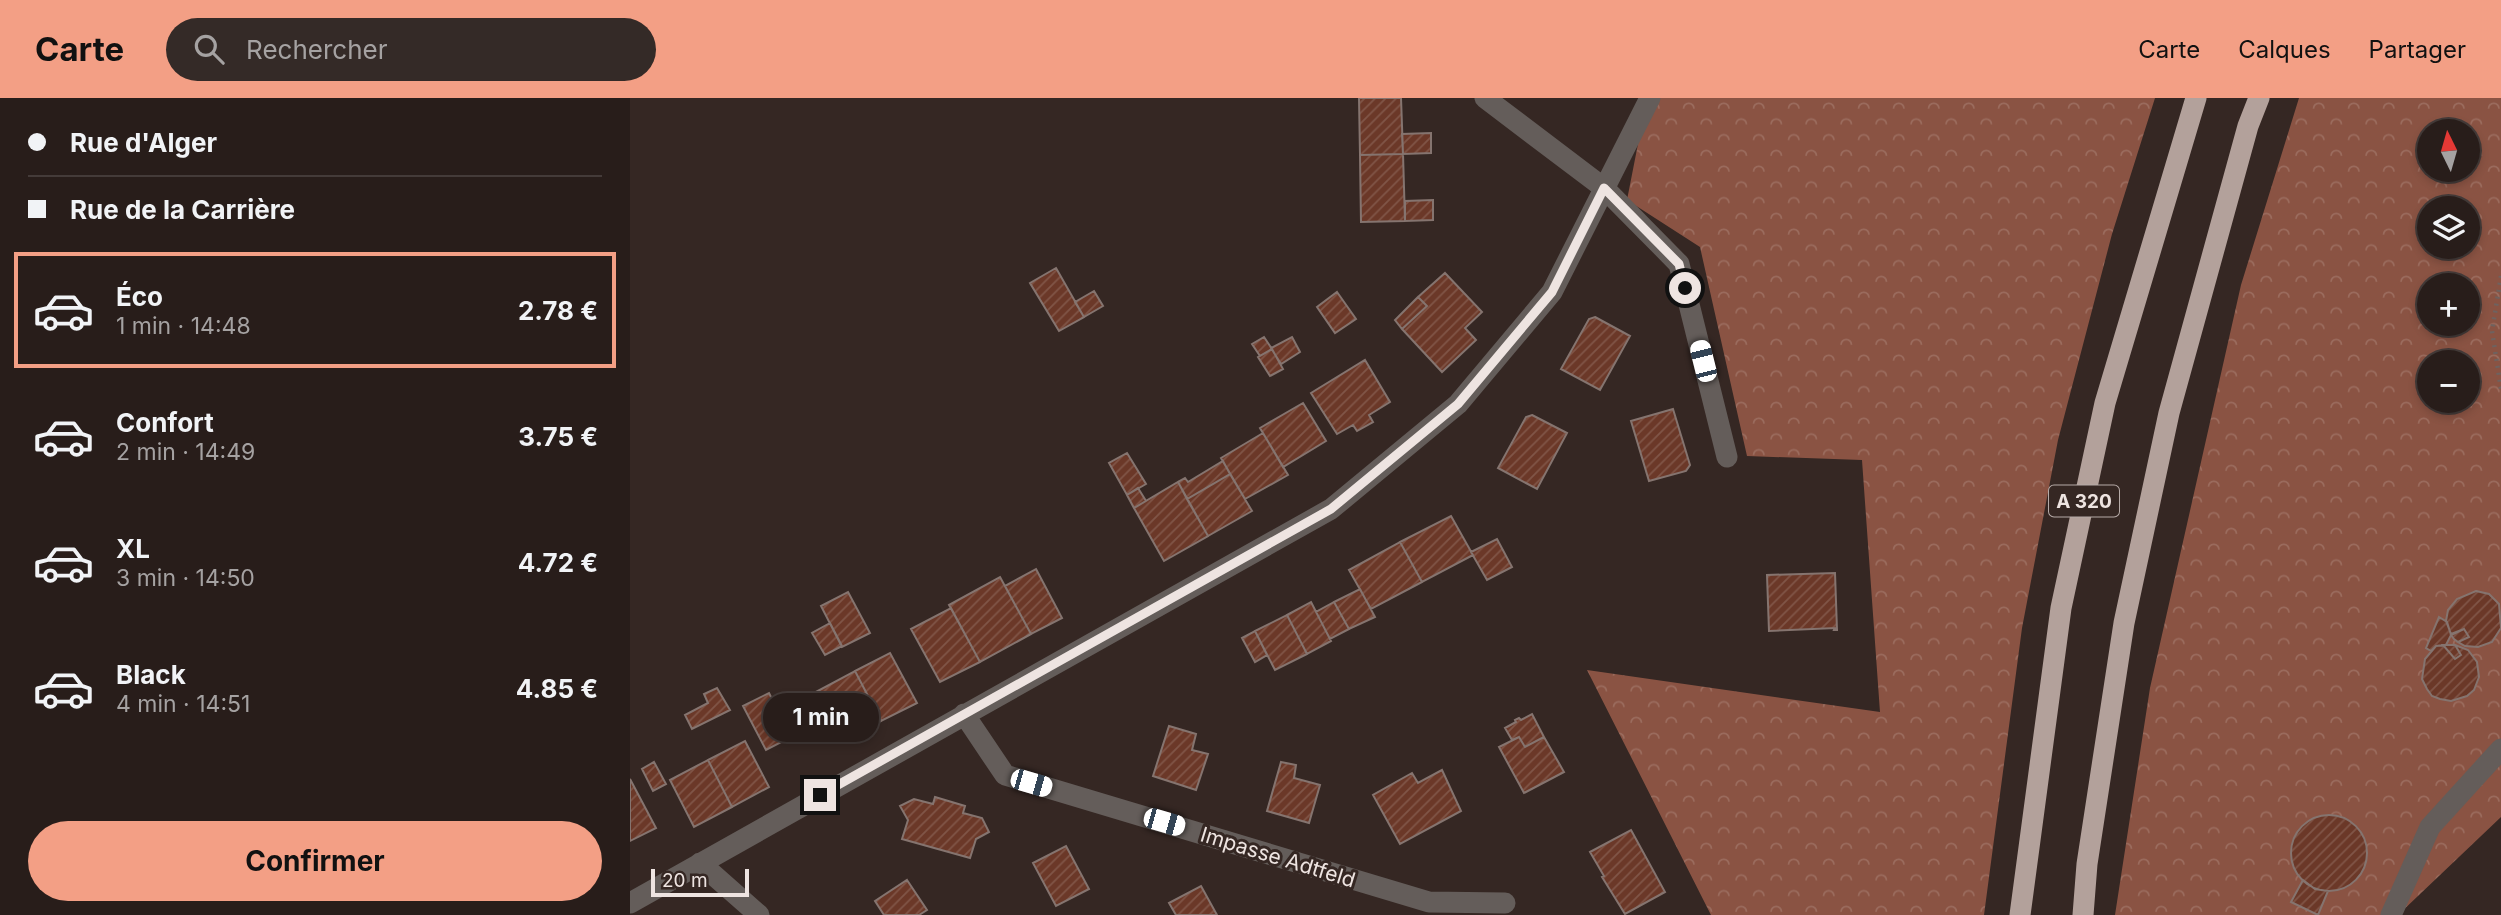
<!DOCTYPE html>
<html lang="fr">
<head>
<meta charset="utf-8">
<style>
	body { margin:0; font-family:Inter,sans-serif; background:#342a27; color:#f1f3f6; height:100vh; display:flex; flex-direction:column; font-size:26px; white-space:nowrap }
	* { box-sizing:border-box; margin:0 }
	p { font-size:23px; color:#a5a2a2 }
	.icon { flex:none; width:38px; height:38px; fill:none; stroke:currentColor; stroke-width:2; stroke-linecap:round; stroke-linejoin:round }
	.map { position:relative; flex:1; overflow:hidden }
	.sheet { display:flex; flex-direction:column; background:#281d1a; width:630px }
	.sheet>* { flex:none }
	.guide { display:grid; align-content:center; height:154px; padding:0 28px; background:#281d1a }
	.needle { width:46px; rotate:355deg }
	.tools { position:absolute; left:1787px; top:21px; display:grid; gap:14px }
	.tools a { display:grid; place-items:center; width:63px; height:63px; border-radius:50%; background:#281d1a; box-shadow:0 4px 10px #0003,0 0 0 2px #443b39; font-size:35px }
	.scale { position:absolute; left:21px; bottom:18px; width:98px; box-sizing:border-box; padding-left:7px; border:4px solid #eee4e1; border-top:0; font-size:19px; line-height:24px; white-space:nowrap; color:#eee4e1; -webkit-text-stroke:5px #352723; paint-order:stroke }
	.end { position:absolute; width:32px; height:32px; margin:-16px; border:9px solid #eee4e1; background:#111; box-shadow:0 0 0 4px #111 }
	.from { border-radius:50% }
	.bubble { position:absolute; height:49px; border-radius:24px; background:#281d1a; box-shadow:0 4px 10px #0003,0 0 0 2px #443b39; font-size:23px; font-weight:700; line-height:49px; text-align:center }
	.car { position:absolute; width:21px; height:42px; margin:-21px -10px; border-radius:9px; box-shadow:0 0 5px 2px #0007; background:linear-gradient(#fff 24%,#345 0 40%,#fff 0 76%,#345 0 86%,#fff 0) }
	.guide b { display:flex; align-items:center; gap:24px; height:66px; font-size:26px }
	.guide b+b { border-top:2px solid #443b39 }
	.guide i { width:18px; height:18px; background:#f1f3f6 }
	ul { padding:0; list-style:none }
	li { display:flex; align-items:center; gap:21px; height:116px; margin:0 14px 10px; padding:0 14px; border:4px solid transparent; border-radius:0px }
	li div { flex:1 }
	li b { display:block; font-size:26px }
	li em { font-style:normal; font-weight:700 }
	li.selected { border-color:#f39f85 }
	li>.icon { width:63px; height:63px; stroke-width:1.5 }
	.cta { display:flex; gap:14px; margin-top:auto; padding:14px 28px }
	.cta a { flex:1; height:80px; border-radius:42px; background:#f39f85; color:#111; font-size:28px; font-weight:700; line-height:80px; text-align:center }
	header { display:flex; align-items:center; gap:42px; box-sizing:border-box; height:98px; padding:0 35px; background:#f39f85; color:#111 }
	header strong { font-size:33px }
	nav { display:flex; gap:38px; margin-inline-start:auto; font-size:24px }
	.search { width:490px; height:63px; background:#342a27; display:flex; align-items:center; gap:18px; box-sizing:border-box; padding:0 24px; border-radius:38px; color:#a5a2a2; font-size:26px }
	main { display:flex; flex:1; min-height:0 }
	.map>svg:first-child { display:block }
	.forest { fill:url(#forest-crowns); fill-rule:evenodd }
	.building { fill:url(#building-hatch); stroke:#85746f; stroke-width:2 }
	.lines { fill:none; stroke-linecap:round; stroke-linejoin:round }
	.path { stroke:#6f625f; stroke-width:4.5; stroke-dasharray:2 5; stroke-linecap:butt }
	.street { stroke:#645d5a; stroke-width:21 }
	.highway { stroke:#b3a19b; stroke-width:21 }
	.route { stroke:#eee4e1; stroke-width:9 }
	.labels { text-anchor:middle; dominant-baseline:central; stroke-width:6; stroke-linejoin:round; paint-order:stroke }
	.shield { fill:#352723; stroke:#b6aba8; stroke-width:2 }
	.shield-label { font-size:19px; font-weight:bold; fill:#eee4e1 }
	.street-label { font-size:21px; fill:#eee4e1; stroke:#352723 }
</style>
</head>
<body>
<header>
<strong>Carte</strong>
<div class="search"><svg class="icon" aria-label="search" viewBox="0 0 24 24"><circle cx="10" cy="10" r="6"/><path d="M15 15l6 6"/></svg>Rechercher</div>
<nav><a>Carte</a><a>Calques</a><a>Partager</a></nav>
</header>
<main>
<section class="sheet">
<div class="guide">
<b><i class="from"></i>Rue d'Alger</b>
<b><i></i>Rue de la Carrière</b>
</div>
<ul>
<li class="selected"><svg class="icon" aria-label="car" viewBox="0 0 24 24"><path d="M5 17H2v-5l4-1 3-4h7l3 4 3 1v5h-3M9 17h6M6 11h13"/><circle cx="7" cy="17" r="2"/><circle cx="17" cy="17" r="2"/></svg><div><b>Éco</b><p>1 min · 14:48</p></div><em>2.78 €</em></li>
<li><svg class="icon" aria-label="car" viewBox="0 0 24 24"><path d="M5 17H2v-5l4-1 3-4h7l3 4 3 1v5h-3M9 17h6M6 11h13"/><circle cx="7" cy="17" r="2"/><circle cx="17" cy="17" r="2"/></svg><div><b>Confort</b><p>2 min · 14:49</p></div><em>3.75 €</em></li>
<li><svg class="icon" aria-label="car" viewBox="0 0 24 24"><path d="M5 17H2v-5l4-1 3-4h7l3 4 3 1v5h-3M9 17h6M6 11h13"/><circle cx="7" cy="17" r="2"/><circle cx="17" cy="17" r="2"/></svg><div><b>XL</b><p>3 min · 14:50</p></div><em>4.72 €</em></li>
<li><svg class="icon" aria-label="car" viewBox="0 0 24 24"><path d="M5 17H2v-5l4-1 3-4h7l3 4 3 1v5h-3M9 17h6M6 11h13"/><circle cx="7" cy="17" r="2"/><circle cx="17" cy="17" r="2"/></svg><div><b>Black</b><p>4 min · 14:51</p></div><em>4.85 €</em></li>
</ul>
<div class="cta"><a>Confirmer</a></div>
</section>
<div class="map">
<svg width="1871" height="817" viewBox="0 0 1871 817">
	<defs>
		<pattern id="forest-crowns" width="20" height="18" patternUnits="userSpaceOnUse" patternTransform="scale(1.75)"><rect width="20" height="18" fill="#8a5343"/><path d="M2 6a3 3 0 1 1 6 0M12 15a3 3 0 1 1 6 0" fill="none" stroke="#9b6c5e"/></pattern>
		<pattern id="building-hatch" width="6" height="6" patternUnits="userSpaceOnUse" patternTransform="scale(1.75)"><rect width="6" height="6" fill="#6b3828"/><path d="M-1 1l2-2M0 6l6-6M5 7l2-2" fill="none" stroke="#805547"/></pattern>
	</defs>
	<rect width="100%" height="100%" fill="#352723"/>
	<!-- forest -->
	<path class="forest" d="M1017 0H1525L1482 136 1428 342 1392 530 1354 817H1081L957 572 1250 614 1232 362 1117 358 1070 149 997 102Z
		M1669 0H1871V719L1768 817H1485L1520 590 1611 187ZM1799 33H1838V72H1799ZM1799 110H1838V149H1799ZM1799 187H1838V226H1799ZM1799 264H1838V303H1799Z"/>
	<!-- building -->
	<path class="building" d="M729 0H771L773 56 730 57Z
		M801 35V55L773 56 772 36Z
		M773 56 775 123 731 124 730 57Z
		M803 102V122L775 123V103Z
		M426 170 454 219 429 233 400 185Z
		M815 175 852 214 835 230 846 242 812 274 772 231 797 208 788 199Z
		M464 193 473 208 454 219 445 204Z
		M707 194 726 221 705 235 687 209Z
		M788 199 797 208 772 231 765 222Z
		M965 219 1000 238 970 292 931 271 959 221Z
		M634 239 642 251 630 258 622 246Z
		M662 239 670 254 651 266 641 250Z
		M642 251 653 271 640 278 628 259Z
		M735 262 760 304 739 317 743 324 727 333 723 327 707 336 681 295Z
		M673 305 696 343 653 369 630 330Z
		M1043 311 1060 367 1056 373 1019 383 1001 323Z
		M902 317 937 335 907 391 868 370 896 319Z
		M633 335 658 377 615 401 591 360Z
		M497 355 516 386 497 397 479 365Z
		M593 363 600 376 557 401 548 384 555 380 558 384Z
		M600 376 622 413 578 438 557 401Z
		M548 384 578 438 534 463 504 410Z
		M508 390 516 403 504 410 497 397Z
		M821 418 843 457 792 484 770 444Z
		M867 441 882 469 857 482 841 454Z
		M770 444 792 484 741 511 719 472Z
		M406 471 432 520 401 536 375 488Z
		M1205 475 1207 532H1204L1205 530 1139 533 1137 477Z
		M370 479 401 536 350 564 319 507Z
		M730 491 745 519 719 531 704 504Z
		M1846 493 1859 496 1869 506 1871 530 1862 544 1848 549 1835 548 1828 544 1839 539 1834 531 1821 536 1816 523 1818 512 1827 501Z
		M218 494 240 535 212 549 191 508Z
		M681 504 701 543 677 556 657 517Z
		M704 504 719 531 700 541 686 514Z
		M321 510 350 564 310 584 281 531Z
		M657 517 677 556 645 572 625 533Z
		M1809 519 1817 524 1821 537 1816 547 1806 548 1801 553 1796 550Z
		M200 525 212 548 195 557 182 535Z
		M1834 531 1839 539 1828 544 1824 541 1821 537Z
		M625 533 637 557 625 564 612 540Z
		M1813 547H1825L1831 557 1825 561Z
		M1813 547 1825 561 1831 557 1825 547 1838 552 1847 564 1849 579 1844 592 1837 598 1821 603 1810 601 1802 598 1797 591 1792 581 1795 561 1806 548Z
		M260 555 287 605 251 623 225 573Z
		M225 573 251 623 210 643 184 595Z
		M87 590 100 612 62 631 55 617 78 605 74 596Z
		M139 595 161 639 136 652 113 608Z
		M159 607 170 629 159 635 147 612Z
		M902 616 914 639 895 649 889 639 882 642 875 630 886 624 885 622 889 620 891 622Z
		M539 628 566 636 562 652 578 656 566 692 523 678Z
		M889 639 895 649 914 639 934 674 894 695 869 649Z
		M115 643 139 689 102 709 78 662Z
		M78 662 102 709 64 729 40 682Z
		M24 664 36 686 23 693 12 671Z
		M651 664 666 667 664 680 690 687 679 725 637 713Z
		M812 672 831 713 770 746 743 697 782 675 788 685Z
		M0 681 26 730 0 743Z
		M305 699 335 708 333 715 352 720 359 734 346 741 340 760 272 741 278 722 270 708 284 701 303 706Z
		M1661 755a38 38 0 1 1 76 0a38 38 0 1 1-76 0Z
		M1001 732 1035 794 995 816 972 779 974 778 960 754Z
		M436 748 459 791 426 808 403 765Z
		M277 782 297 812 289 817H254L245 803Z
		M1673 782 1685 791 1698 793 1688 817 1661 804Z
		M571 788 587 817H546L539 805Z"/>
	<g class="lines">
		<!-- path -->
		<path class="path" d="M1871 178 1862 233 1871 291"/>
		<!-- street -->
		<path class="street" d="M855 0 974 90 1049 166 1097 359
			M334 616 375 677 799 804 875 805
			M70 765 129 817
			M0 805 701 411 828 306 922 194 1020 0
			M1761 817 1800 729 1871 651"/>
		<!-- highway -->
		<path class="highway" d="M1390 817 1431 510 1475 305 1566 0
			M1453 817 1457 766 1494 525 1539 315 1618 28 1629 0"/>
	</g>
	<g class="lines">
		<!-- route -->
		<path class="route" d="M190 697 701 411 828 306 922 194 974 90 1049 166 1055 190"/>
	</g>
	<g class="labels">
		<!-- shield labels -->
		<rect class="shield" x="1419" y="387.5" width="70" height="31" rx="5"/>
		<g class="shield-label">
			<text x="1454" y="403">A 320</text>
		</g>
		<!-- street labels -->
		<g class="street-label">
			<text transform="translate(648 759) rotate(17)">Impasse Adtfeld</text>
		</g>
	</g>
</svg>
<div class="tools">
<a><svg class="needle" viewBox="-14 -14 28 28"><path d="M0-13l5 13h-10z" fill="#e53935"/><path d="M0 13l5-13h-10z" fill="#a5a2a2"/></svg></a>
<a><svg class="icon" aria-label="layers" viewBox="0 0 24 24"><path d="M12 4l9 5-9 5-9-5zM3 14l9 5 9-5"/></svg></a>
<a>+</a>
<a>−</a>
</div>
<div class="scale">20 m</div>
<i class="end from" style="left:1055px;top:190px"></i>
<i class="end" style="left:190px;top:697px"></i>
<div class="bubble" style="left:133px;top:595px;width:116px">1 min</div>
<i class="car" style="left:1073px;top:263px;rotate:346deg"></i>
<i class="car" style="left:401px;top:685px;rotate:106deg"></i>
<i class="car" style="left:534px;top:724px;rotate:106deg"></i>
</div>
</main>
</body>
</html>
